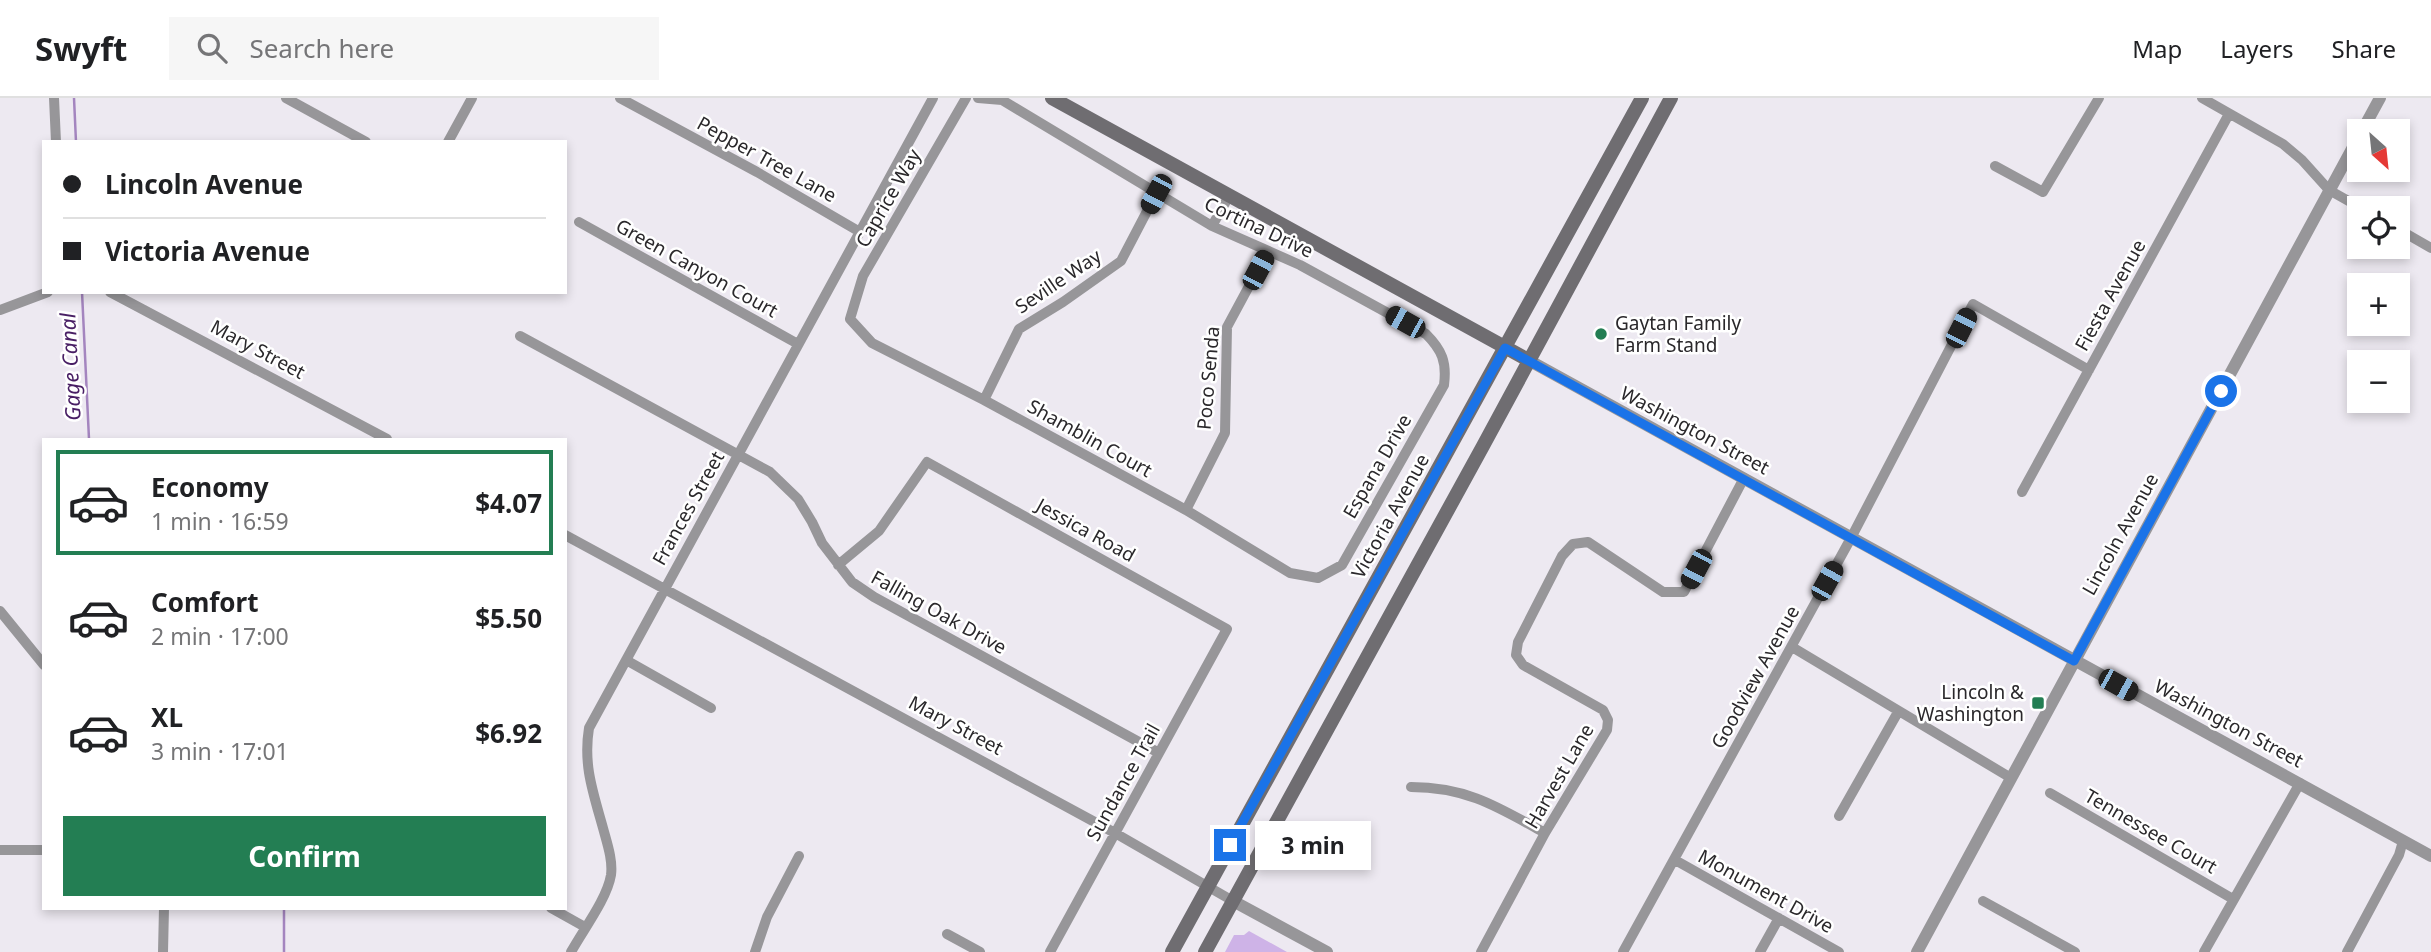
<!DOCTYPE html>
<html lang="en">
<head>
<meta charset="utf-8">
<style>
	body { margin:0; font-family:"Noto Sans",sans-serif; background:#f6f6f6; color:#202124; height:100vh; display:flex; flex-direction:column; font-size:26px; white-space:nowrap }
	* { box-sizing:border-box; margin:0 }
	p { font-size:23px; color:#757577 }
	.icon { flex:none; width:38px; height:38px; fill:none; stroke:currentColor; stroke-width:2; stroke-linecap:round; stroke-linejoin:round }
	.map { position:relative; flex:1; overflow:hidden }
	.drawer { position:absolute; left:42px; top:340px; width:525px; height:472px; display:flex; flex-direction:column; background:#fff; border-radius:0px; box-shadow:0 4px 10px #0003 }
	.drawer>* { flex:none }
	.guide { position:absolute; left:42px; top:42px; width:525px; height:154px; border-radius:0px; box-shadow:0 4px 10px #0003; display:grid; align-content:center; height:154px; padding:0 21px; background:#fff }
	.needle { width:46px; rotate:153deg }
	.fabs { position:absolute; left:2347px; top:21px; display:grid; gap:14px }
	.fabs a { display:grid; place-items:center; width:63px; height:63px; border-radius:0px; background:#fff; box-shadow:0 4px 10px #0003; font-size:35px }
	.end { position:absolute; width:32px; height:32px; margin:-16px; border:9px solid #1a73e8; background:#fff; box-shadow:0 0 0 4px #fff }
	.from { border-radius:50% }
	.bubble { position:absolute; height:49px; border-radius:0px; background:#fff; box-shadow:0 4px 10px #0003; font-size:23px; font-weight:700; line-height:49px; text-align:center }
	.car { position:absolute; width:21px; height:42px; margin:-21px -10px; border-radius:9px; box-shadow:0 0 5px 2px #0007; background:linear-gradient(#222 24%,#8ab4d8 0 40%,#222 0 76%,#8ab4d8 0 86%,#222 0) }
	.guide b { display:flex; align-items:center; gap:24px; height:66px; font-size:26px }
	.guide b+b { border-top:2px solid #e0e0e0 }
	.guide i { width:18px; height:18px; background:#202124 }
	ul { padding:12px 0 0; list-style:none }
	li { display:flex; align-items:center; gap:21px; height:105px; margin:0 14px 10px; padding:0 7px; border:4px solid transparent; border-radius:0px }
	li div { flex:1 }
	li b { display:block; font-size:26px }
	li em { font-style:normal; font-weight:700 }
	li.selected { border-color:#237e53 }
	li>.icon { width:63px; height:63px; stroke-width:1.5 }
	.primary-button { display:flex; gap:14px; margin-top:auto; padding:14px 21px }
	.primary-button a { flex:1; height:80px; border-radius:0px; background:#237e53; color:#fff; font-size:28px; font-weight:700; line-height:80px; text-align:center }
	header { display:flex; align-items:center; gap:42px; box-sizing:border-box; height:98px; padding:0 35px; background:#fff; border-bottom:2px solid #e0e0e0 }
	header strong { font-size:33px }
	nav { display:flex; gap:38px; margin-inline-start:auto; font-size:24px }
	.search { width:490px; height:63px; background:#f6f6f6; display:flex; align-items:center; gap:18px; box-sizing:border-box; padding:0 24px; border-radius:0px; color:#757577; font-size:26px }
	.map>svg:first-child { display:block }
	.green { fill:#ceb3e7 }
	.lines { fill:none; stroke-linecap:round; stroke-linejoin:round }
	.stream { stroke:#a485bf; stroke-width:2.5 }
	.minor { stroke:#979699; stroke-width:10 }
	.tertiary { stroke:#979699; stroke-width:12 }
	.secondary { stroke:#6f6d71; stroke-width:14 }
	.route { stroke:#1a73e8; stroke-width:9 }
	.poi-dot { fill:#237e53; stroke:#fff; stroke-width:2.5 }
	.labels { text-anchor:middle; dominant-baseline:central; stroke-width:5; stroke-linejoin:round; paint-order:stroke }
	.street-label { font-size:19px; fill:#2a282b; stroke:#fff }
	.poi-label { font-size:19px; fill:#2a282b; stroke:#fff; text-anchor:start }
	.water-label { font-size:21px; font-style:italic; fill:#481e64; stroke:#fff }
</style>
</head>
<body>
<header>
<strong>Swyft</strong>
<div class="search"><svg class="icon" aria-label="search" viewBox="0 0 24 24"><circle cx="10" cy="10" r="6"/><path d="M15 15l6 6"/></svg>Search here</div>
<nav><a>Map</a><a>Layers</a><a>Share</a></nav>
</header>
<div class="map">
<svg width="2431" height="854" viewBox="0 0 2431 854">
	<rect width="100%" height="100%" fill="#ede9f1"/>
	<!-- green -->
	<path class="green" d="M1249 833 1287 854H1225L1234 837H1244Z"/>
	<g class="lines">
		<!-- stream -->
		<path class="stream" d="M74 0 76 44
			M82 194 89 341
			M284 854V810"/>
		<!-- minor -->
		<path class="minor" d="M54 0 56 44
			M286 0 366 44
			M620 0 757 74 860 134
			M966 0 863 178 850 221 872 245 984 302 1186 412 1290 475 1318 480 1342 467 1444 287C1447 264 1442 252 1426 236L1300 167 1212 128 1002 2 978 0
			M2202 0 2283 46 2302 62 2329 92 2361 110
			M448 44 472 0
			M1995 68 2043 94 2099 0
			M579 124 798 246
			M1212 128 1229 98
			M2398 131 2431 150
			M110 194 387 341
			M0 212 48 194
			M520 238 770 374 798 401 812 424 822 445 852 484 874 499 1159 655
			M984 302 1019 231 1063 204 1121 163 1156 96
			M2022 394 2229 16
			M1186 412 1225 335 1227 229 1268 153
			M565 437 1115 735 1233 803
			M838 467 879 433 927 364 1227 531 1050 854
			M0 513 44 567
			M1792 549 2011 680
			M626 562 711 610
			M1411 689C1467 689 1498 709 1545 735
			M2050 695 2233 801
			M1839 718 1898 614
			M0 752H44
			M1675 762 1839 854
			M1983 803 2075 854
			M551 810 585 829
			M947 836 980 854
			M163 854 164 810
			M571 854C583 832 607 801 611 777 613 762 607 745 603 730 593 694 583 667 589 630L933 0
			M755 854 767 819 799 758
			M1481 854 1545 735 1607 632 1608 622 1603 612 1523 567 1516 557 1518 544 1562 458 1573 446 1588 444 1663 494H1684L1744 380
			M1623 854 1851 440 1973 206 2089 272
			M1760 854 1779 820
			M2204 854 2300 685
			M2347 854 2399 757 2403 743"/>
		<!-- tertiary -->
		<path class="tertiary" d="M2362 33 2380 0
			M1530 263 2431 758
			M1233 803 1327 854
			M1917 854 2359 38"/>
		<!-- secondary -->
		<path class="secondary" d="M1052 0 1530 263
			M1172 854 1642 0
			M1205 854 1483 348 1671 0"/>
	</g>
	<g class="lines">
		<!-- route -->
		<path class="route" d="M1230 747 1505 250 2074 563 2221 293"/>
	</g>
	<!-- markers -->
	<g class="poi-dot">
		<circle cx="1601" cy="236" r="7"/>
		<rect x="2031" y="598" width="14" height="14" rx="3.5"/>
	</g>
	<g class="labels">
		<!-- street labels -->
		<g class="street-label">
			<text transform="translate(767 61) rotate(29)">Pepper Tree Lane</text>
			<text transform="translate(888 100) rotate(-60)">Caprice Way</text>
			<text transform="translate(1259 129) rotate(25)">Cortina Drive</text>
			<text transform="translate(697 170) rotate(29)">Green Canyon Court</text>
			<text transform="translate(1058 183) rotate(-34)">Seville Way</text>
			<text transform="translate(2110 197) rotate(-61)">Fiesta Avenue</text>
			<text transform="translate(258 251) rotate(28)">Mary Street</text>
			<text transform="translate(1208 280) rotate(-85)">Poco Senda</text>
			<text transform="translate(1695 332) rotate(28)">Washington Street</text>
			<text transform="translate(1090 340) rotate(29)">Shamblin Court</text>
			<text transform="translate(1377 368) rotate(-60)">Espana Drive</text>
			<text transform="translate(688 410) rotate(-61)">Frances Street</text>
			<text transform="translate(1390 418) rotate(-61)">Victoria Avenue</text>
			<text transform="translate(1086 432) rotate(29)">Jessica Road</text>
			<text transform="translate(2120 436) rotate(-61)">Lincoln Avenue</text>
			<text transform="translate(939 514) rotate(29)">Falling Oak Drive</text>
			<text transform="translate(1755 579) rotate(-61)">Goodview Avenue</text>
			<text transform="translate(2229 625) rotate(28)">Washington Street</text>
			<text transform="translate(956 627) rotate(28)">Mary Street</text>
			<text transform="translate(1559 678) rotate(-60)">Harvest Lane</text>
			<text transform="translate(1123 684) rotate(-61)">Sundance Trail</text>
			<text transform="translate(2151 733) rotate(30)">Tennessee Court</text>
			<text transform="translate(1766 793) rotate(29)">Monument Drive</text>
		</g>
		<!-- poi labels -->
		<g class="poi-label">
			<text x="1615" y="225">Gaytan Family<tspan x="1615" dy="22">Farm Stand</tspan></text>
			<text x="2024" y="594" text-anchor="end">Lincoln &amp;<tspan x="2024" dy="22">Washington</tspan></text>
		</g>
		<!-- water labels -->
		<g class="water-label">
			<text transform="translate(70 269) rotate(-93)">Gage Canal</text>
		</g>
	</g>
</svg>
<div class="fabs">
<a><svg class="needle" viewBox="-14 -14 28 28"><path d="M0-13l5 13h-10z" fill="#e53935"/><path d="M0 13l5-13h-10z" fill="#757577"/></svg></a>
<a><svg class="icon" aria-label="locate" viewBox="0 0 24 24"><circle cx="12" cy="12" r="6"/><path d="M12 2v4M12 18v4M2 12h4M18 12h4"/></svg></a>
<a>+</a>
<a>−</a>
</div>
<i class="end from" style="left:2221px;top:293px"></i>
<i class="end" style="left:1230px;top:747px"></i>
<div class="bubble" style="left:1255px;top:723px;width:116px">3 min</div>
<i class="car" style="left:1156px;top:96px;rotate:208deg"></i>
<i class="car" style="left:1258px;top:172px;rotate:28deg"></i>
<i class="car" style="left:1405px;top:224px;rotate:299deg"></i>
<i class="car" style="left:1961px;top:230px;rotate:27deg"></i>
<i class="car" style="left:1696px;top:471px;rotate:208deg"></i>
<i class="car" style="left:1827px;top:483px;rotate:29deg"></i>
<i class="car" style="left:2118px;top:587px;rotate:119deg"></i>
<div class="guide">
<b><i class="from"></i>Lincoln Avenue</b>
<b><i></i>Victoria Avenue</b>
</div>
<section class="drawer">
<ul>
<li class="selected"><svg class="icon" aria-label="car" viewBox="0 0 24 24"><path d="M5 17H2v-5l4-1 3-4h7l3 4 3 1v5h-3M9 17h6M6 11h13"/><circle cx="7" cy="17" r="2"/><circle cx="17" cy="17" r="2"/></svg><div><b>Economy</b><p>1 min · 16:59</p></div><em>$4.07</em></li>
<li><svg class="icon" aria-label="car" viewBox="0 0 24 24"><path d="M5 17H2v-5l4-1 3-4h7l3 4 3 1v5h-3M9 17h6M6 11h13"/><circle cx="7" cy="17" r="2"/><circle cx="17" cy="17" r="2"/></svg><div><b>Comfort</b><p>2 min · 17:00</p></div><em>$5.50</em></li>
<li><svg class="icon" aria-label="car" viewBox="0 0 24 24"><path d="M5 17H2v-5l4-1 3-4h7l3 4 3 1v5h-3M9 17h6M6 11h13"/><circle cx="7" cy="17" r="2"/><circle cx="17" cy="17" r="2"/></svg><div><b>XL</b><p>3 min · 17:01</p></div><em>$6.92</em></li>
</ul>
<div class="primary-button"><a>Confirm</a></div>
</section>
</div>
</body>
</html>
